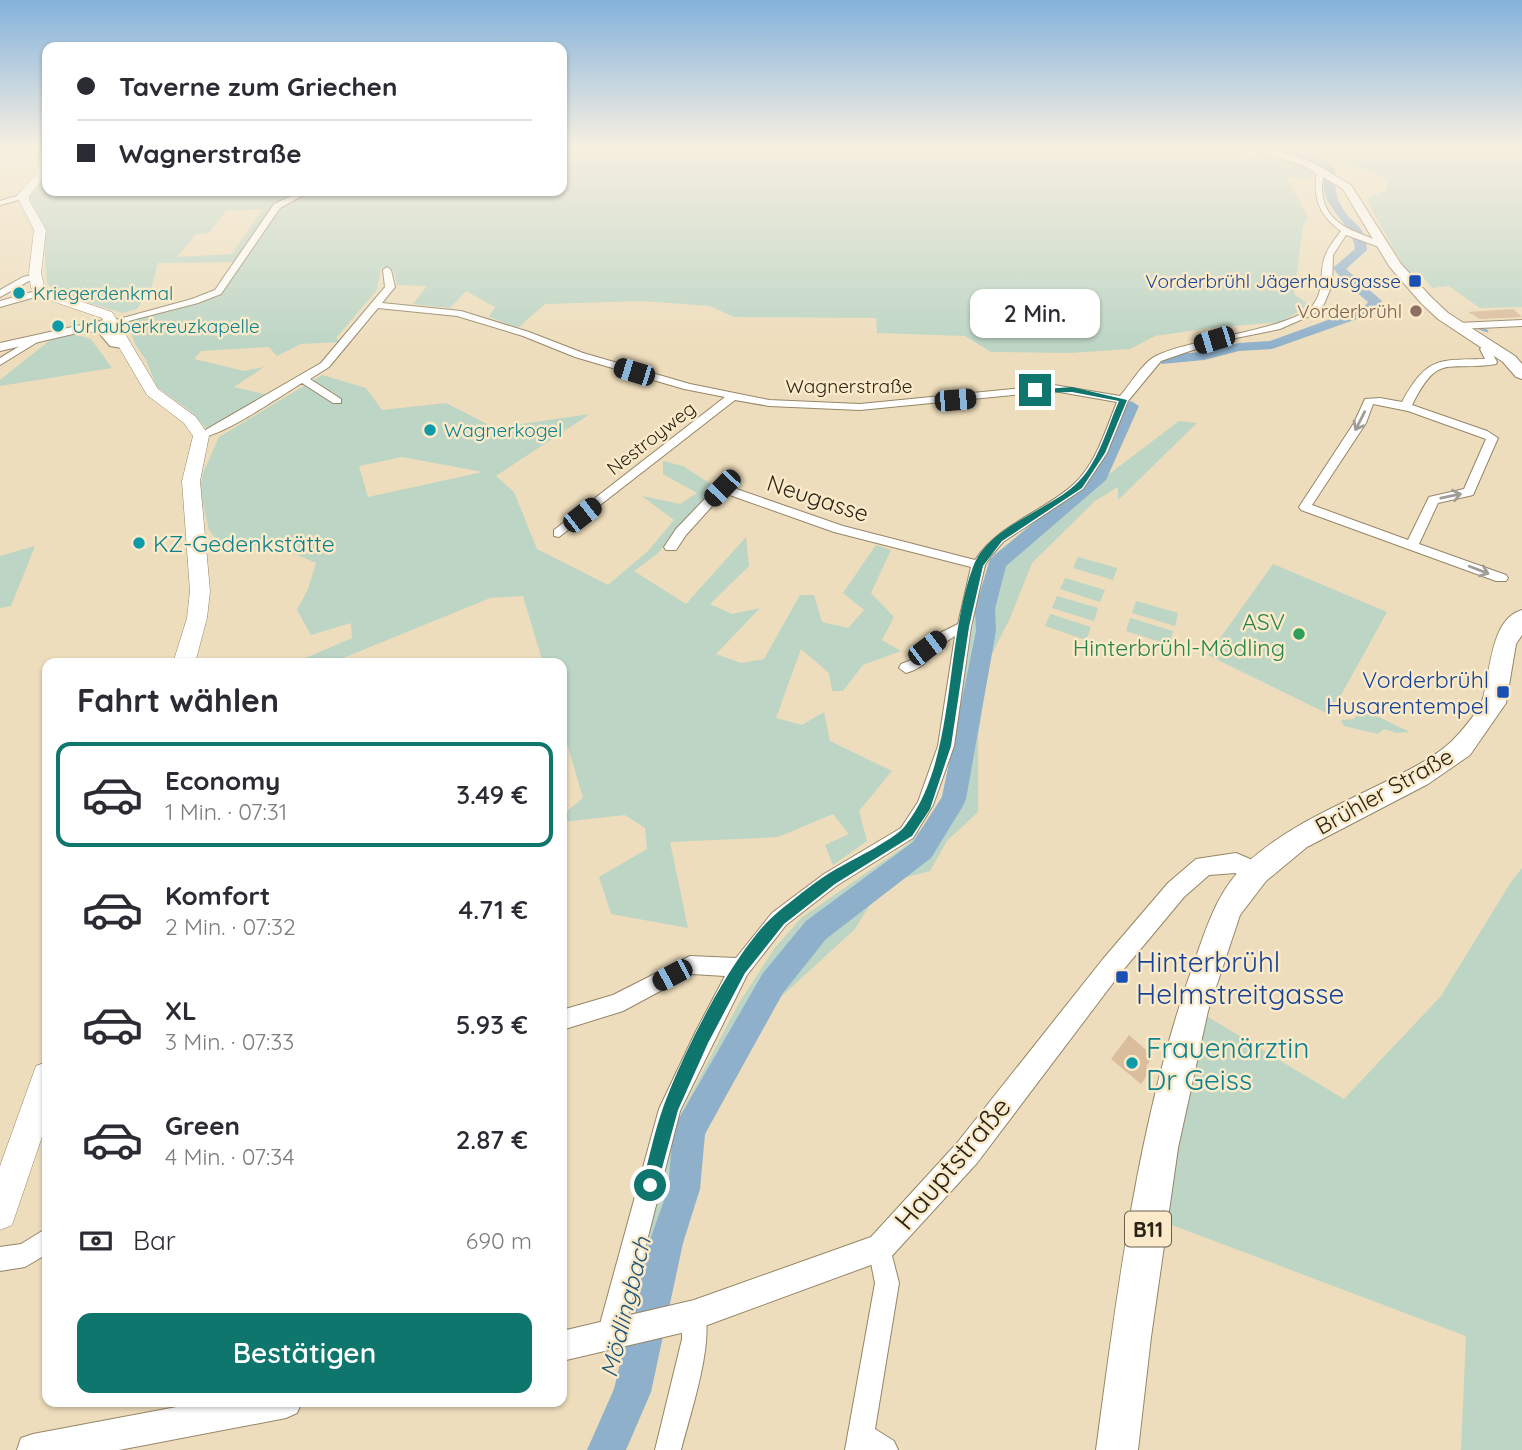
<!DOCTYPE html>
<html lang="de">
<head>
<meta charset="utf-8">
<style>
	body { margin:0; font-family:Quicksand,sans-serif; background:#f7f7f7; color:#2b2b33; height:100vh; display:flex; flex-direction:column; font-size:26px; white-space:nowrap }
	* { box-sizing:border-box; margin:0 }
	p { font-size:23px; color:#7c7c81 }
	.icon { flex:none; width:38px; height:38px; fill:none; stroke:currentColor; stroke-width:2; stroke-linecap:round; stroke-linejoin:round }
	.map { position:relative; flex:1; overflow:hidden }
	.side { position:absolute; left:42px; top:658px; width:525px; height:749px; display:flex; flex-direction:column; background:#fff; border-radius:14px; box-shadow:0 2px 5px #0004 }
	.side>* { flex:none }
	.hud { position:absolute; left:42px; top:42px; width:525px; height:154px; border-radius:14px; box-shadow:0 2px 5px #0004; display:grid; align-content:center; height:154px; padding:0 35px; background:#fff }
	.end { position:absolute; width:32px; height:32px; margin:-16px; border:9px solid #0f766e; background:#fff; box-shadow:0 0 0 4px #fff }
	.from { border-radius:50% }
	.bubble { position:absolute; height:49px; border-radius:14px; background:#fff; box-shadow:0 2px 5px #0004; font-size:23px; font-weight:600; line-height:49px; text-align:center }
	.car { position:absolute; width:21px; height:42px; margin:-21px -10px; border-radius:9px; box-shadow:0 0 5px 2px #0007; background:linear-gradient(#222 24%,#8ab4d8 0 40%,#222 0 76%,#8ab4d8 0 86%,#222 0) }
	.hud b { display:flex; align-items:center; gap:24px; height:66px; font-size:26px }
	.hud b+b { border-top:2px solid #e1e1e2 }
	.hud i { width:18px; height:18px; background:#2b2b33 }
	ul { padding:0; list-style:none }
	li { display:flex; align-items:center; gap:21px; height:105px; margin:0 14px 10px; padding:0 21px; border:4px solid transparent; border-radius:14px }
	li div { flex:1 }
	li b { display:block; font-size:26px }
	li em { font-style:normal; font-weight:600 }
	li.selected { border-color:#0f766e }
	li>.icon { width:63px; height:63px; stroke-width:1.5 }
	h2 { padding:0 35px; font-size:32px; line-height:84px }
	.pay { display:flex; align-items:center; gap:18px; height:77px; padding:0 35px; font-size:26px }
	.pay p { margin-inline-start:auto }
	.primary-button { display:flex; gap:14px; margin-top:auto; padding:14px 35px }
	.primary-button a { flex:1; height:80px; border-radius:14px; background:#0f766e; color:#fff; font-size:28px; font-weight:600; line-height:80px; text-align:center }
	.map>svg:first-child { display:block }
	.green { fill:#bcd5c5; fill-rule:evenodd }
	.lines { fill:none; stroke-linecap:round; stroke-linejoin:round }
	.stream { stroke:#8eb0cb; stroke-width:2.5 }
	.river { fill:#8eb0cb; fill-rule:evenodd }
	.building { fill:#d9bd9d }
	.minor-casing { stroke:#958667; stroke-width:2 }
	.tertiary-casing { stroke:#958667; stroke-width:2 }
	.secondary-casing { stroke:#958667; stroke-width:1 }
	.primary-casing { stroke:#958667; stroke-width:2 }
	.minor { fill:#fff; fill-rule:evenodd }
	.tertiary { fill:#fff; fill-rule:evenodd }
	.secondary { fill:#fff; fill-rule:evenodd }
	.primary { fill:#fff; fill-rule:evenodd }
	.oneway { stroke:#a09d97 }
	.route { fill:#0f766e }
	.transit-dot { fill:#1a4fb4; stroke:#faeac9; stroke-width:2.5 }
	.culture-dot { fill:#0f9aa8; stroke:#faeac9; stroke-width:2.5 }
	.education-dot { fill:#8d6e63; stroke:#faeac9; stroke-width:2.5 }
	.leisure-dot { fill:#2e9e5b; stroke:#faeac9; stroke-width:2.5 }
	.labels { text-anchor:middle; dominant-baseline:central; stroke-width:5; stroke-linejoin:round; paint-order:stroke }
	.far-transit-label { font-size:19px; fill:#164399; stroke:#faeac9; text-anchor:end }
	.far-culture-label { font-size:19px; fill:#0d838f; stroke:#faeac9; text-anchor:start }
	.far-education-label { font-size:19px; fill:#785e54; stroke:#faeac9; text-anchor:end }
	.far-street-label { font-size:19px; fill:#2b2518; stroke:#faeac9 }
	.shield { fill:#faeac9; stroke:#69604d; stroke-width:2 }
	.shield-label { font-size:21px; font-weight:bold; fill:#2b2518 }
	.street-label { font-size:23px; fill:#2b2518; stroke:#faeac9 }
	.culture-label { font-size:23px; fill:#0d838f; stroke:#faeac9; text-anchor:start }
	.leisure-label { font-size:23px; fill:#27864d; stroke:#faeac9; text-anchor:end }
	.transit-label { font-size:23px; fill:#164399; stroke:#faeac9; text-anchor:end }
	.water-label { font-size:24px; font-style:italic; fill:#1f567b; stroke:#faeac9 }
	.near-transit-label { font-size:28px; fill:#164399; stroke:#faeac9; text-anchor:start }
	.near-culture-label { font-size:28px; fill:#0d838f; stroke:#faeac9; text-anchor:start }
	.near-street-label { font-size:28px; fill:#2b2518; stroke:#faeac9 }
</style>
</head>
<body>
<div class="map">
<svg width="1522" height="1450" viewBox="0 0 1522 1450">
	<rect width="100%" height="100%" fill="#edddbc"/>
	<!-- green -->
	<path class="green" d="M562 146H1213L1254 157 1262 154 1299 164 1314 173 1312 178H1287L1308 217 1303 226 1294 294 1309 305 1281 322 1210 328 1155 336 1130 349 1069 353 991 352 965 336 877 333 876 318 734 317 710 306 642 301 545 304 518 328 489 317 495 307 466 291 450 308 413 304 427 286 397 285 393 269 381 268 377 290 336 338 340 342 301 344 277 356 269 347 201 351 194 359 244 371 264 367 234 387 268 395 208 430 190 411 157 387 146 360 135 344 128 323 135 319 220 295 243 262 158 263 152 286 137 309 122 313 61 294 47 284 43 225 30 201V195L47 173V191H562ZM269 209 261 212 232 254 177 257 196 234 209 233 226 211Z
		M1257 146H1522V307L1480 308 1449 286 1432 288 1422 276 1407 272 1368 203V198L1387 190V180L1361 168 1297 158Z
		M69 333 91 339 112 368 0 386V380L49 341Z
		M322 375 366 388 382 410 446 403 495 428 590 414 496 476 514 492 537 549 608 585 648 551 674 520 642 496 680 504 697 493 663 474V461L683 466 717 488 657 554 634 571 686 604 746 537 749 566 710 604 732 614 760 608 716 654 741 663 764 659 800 595H814L822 622 848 628 864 610 843 593 876 545 891 550 871 593 894 617 882 640 901 651 863 665 843 691H832L829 673 801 649 776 718 802 725 824 712 830 741 892 771 859 811 867 841 833 865 825 845 849 834 833 814 778 837 670 842 688 928 611 914 599 877 647 849 645 828 625 815 562 822V815L583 798 562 727V663H543L523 596 490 598 331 663H294L352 638 351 623 311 635 297 610 308 589 316 563 275 545 220 544 209 530 200 490 203 473 219 437ZM402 457 483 472 368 497 359 466Z
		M1179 421 1197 423 1118 500V487L1095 501 1032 563 1010 618 989 660 978 737V812L947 841 930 871 883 883 855 929 771 1006 702 1140 671 1294 639 1293 645 1240 681 1113 739 1003 774 949 801 918 908 844 938 810 952 756 976 605 994 554 1100 481Z
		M35 546 11 606 0 608V556Z
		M1078 557 1117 568 1113 580 1073 568Z
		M1273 564 1387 612 1330 715 1208 655Z
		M1065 578 1105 590 1100 602 1060 589Z
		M1057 596 1098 608 1094 621 1052 608Z
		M1136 601 1178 613 1175 626 1132 613Z
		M1050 614 1091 627 1086 640 1045 626Z
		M1130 618 1173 631 1170 645 1126 631Z
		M1362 709 1410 732 1396 733 1384 729 1378 734 1344 726 1341 720 1354 719Z
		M1522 868V1450H1461L1466 1336 1161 1221 1203 1014 1344 1099 1441 996 1511 882Z"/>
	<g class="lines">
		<!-- stream -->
		<path class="stream" d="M1476 327 1487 331"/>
		<!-- river -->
		<path class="river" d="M1254 146H1272L1329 163 1335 169C1336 183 1333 192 1342 207 1352 227 1365 221 1367 250L1346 269 1382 301 1374 313 1272 349 1239 351 1204 360 1162 364 1160 361 1173 354 1204 352 1239 343 1270 341 1364 307 1368 302 1342 280 1333 268 1355 249C1353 220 1313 204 1326 171L1321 167Z
			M1131 401 1139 406 1106 480 1006 566 995 609 996 631 966 799 963 806 931 858 826 939 783 993 705 1134 700 1189 683 1243 651 1392 626 1450H587L614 1389 649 1243 668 1189 673 1131 678 1120 763 973 806 921 913 842 942 797 976 631 975 609 990 559 1093 473 1123 406Z"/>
	</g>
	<!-- building -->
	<path class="building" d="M1513 309 1522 317 1480 319 1468 312Z
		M1129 1035 1153 1056 1146 1067 1150 1071 1141 1084 1111 1059Z"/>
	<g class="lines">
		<defs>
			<path id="minor" d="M1317 168 1324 170C1324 177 1321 185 1322 192 1326 230 1362 231 1386 245L1382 248 1346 235 1333 255 1332 285 1324 304 1314 314 1280 329 1216 342 1161 361 1128 401 1107 453 1083 489 1003 542 991 556 985 565 971 627 954 746 933 805 913 838 836 886 786 925 747 975 680 1111 623 1335 619 1344 610 1348 601 1344 597 1335 659 1109 696 1031 725 976 692 974 623 1011 562 1030V1010L613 995 690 956 736 958 772 913 824 874 901 828 918 802 938 746 955 636C932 649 931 666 906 673L899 668 901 664 914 659 932 637 958 624 971 567 834 532 724 493 686 535 676 550H666L664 547 676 529 718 485 722 484 843 526 975 560C1001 522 1042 513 1074 484 1096 464 1106 429 1117 402L1054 391 860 410 769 406 735 400 559 537 554 536V530L725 397 684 389 575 357 523 336 457 316 378 308 329 367 310 379 341 399V403H333L302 383C285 393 209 446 195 436L321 363 385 287 383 270 387 267 391 270 395 287 382 303 461 311 529 332 583 353 690 384 769 400 860 404 1054 385 1120 396C1130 385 1142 363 1156 356 1192 338 1292 330 1313 305 1326 289 1318 270 1326 254 1329 246 1336 238 1341 231 1317 214 1313 196 1317 168Z
				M302 191H311L280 208 221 294 198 303 113 325 108 322 192 299 215 290 274 204Z
				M23 194 26 198 0 205V201Z
				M36 274 39 275V279L29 281 0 297V290L23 277Z
				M43 289 48 292 46 294 0 307V301Z
				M1522 320V326L1458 329 1453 326 1458 323Z
				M36 336 44 338 0 365V358Z
				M1485 343 1494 345 1490 349 1497 362 1496 364C1447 372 1439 351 1412 405L1487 431 1498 438 1473 495 1438 503 1419 544 1506 575 1508 578 1506 581H1496L1301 510 1299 507 1354 423 1365 399 1380 398 1402 402C1427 357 1437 360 1485 359L1480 349ZM1373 404 1408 411 1486 439 1464 489 1429 497 1408 540 1312 505 1366 423Z
				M47 1228V1254L25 1267 0 1271V1247L21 1244Z
				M880 1236 888 1240 899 1283 875 1429 894 1441 898 1450H845L875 1283 868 1248 872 1240Z
				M694 1303 703 1306C716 1339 690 1414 681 1450H655L682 1339V1315L685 1306Z"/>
			<path id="tertiary" d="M113 318 117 320V324L105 327 119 341 128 343V349L110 346 99 333 86 331 0 351V343Z
				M1236 853 1264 865 1267 872 1264 879 1256 882 1235 873 1209 875 1184 897 1119 975 977 1163 890 1258 694 1330 562 1361V1331L694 1300 871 1237 957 1143 1103 959 1168 883 1196 859Z
				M203 1402H302L297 1413 286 1418 119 1450H17L21 1438 33 1434Z"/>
			<path id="secondary" d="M41 146H47V174L29 196V200L46 230 41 273 44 286 59 294 112 312 158 389 196 417 209 436 200 481 210 591 207 618 195 663H173L187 618 190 591 182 481 193 436 184 423 147 395 102 318 49 300 31 288 29 273 34 230 17 196 37 173Z
				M47 1062V1122L12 1225 0 1230V1166L36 1066Z"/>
			<path id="primary" d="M1241 146H1259L1312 162 1351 185 1401 264 1431 297 1448 313 1515 356 1522 364V379L1516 377 1503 362 1438 319 1421 303 1389 266 1343 189 1304 166Z
				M1522 610V635L1516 644 1506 703 1470 755 1428 784 1307 847 1266 881 1240 915 1208 1011 1178 1148 1151 1337 1138 1450H1096C1118 1287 1138 1118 1194 963 1207 926 1218 889 1248 862 1288 826 1337 806 1385 782 1407 771 1434 758 1452 741 1462 731 1479 711 1483 698 1491 672 1490 619 1522 610Z"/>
		</defs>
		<!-- minor casing -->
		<use href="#minor" class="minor-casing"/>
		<!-- tertiary casing -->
		<use href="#tertiary" class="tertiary-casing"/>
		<!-- secondary casing -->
		<use href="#secondary" class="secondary-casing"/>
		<!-- primary casing -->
		<use href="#primary" class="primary-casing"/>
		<!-- minor -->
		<use href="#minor" class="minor"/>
		<!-- tertiary -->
		<use href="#tertiary" class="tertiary"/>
		<!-- secondary -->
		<use href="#secondary" class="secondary"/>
		<!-- primary -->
		<use href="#primary" class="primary"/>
	</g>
	<!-- one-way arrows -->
	<defs><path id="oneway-shaft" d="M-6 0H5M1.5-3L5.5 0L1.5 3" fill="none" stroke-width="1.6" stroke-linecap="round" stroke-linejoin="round" transform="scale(1.75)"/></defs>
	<g class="oneway">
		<use href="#oneway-shaft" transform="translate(1360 421) rotate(117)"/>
		<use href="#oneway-shaft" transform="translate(1451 496) rotate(-12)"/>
		<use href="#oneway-shaft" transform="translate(1479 570) rotate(21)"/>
	</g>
	<!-- sky -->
	<linearGradient id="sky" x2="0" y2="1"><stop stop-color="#84b2dc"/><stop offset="0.42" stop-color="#f7f0e1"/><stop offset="1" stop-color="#f7f0e1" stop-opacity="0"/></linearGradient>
	<rect width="1522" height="349" fill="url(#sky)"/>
	<!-- route -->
	<path class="route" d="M1072 387 1127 400 1105 453 1082 488 1002 541 983 566 969 627 951 746 930 809 912 836 835 884 784 924 745 973 708 1043 678 1110 656 1190 650 1193 644 1190 642 1185C649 1159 654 1133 663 1108 682 1055 735 947 778 912 794 899 811 885 828 874 847 862 893 841 905 826 957 761 944 644 973 567 988 527 1045 512 1075 485 1098 465 1107 428 1119 401L1072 392 1035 393 1031 390Z"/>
	<!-- markers -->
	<g class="transit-dot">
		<rect x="1408" y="274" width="14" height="14" rx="3.5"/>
		<rect x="1496" y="685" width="14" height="14" rx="3.5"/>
		<rect x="1115" y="970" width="14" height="14" rx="3.5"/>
	</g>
	<g class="culture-dot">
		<circle cx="19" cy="293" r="7"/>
		<circle cx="58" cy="326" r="7"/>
		<circle cx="430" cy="430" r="7"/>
		<circle cx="139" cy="543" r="7"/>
		<circle cx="1132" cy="1063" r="7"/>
	</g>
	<circle class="education-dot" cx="1416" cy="311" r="7"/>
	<circle class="leisure-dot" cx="1299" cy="634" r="7"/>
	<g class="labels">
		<!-- far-transit labels -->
		<g class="far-transit-label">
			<text x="1401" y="281">Vorderbrühl Jägerhausgasse</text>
		</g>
		<!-- far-culture labels -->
		<g class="far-culture-label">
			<text x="33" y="293">Kriegerdenkmal</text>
			<text x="72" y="326">Urlauberkreuzkapelle</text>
			<text x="444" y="430">Wagnerkogel</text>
		</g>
		<!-- far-education labels -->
		<g class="far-education-label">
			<text x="1402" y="311">Vorderbrühl</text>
		</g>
		<!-- far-street labels -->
		<g class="far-street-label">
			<text x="849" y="386">Wagnerstraße</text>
			<text transform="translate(651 438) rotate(-38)">Nestroyweg</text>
		</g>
		<!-- shield labels -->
		<rect class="shield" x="1125" y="1211.5" width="46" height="35" rx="5"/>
		<g class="shield-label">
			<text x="1148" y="1229">B11</text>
		</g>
		<!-- street labels -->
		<g class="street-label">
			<text transform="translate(818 498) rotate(18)">Neugasse</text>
			<text transform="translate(1384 791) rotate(-29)">Brühler Straße</text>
		</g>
		<!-- culture labels -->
		<g class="culture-label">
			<text x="153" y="543">KZ-Gedenkstätte</text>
		</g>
		<!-- leisure labels -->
		<g class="leisure-label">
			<text x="1285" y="621">ASV<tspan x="1285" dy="26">Hinterbrühl-Mödling</tspan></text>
		</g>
		<!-- transit labels -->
		<g class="transit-label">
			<text x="1489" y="679">Vorderbrühl<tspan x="1489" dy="26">Husarentempel</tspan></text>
		</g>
		<!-- water labels -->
		<g class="water-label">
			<text transform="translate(625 1307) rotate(-76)">Mödlingbach</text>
		</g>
		<!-- near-transit labels -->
		<g class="near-transit-label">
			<text x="1136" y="961">Hinterbrühl<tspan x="1136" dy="32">Helmstreitgasse</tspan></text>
		</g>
		<!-- near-culture labels -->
		<g class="near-culture-label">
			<text x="1146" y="1047">Frauenärztin<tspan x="1146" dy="32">Dr Geiss</tspan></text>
		</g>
		<!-- near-street labels -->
		<g class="near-street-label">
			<text transform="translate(952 1163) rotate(-50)">Hauptstraße</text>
		</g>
	</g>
</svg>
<i class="end from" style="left:650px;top:1185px"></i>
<i class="end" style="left:1035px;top:390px"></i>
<div class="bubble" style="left:970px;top:289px;width:130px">2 Min.</div>
<i class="car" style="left:1214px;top:340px;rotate:253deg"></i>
<i class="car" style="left:634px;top:372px;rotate:287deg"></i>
<i class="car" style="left:955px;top:400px;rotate:85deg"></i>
<i class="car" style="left:722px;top:488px;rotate:224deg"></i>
<i class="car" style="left:582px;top:515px;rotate:52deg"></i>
<i class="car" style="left:927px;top:648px;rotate:53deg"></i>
<i class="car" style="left:672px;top:975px;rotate:242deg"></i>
<div class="hud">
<b><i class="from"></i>Taverne zum Griechen</b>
<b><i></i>Wagnerstraße</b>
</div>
<section class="side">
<h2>Fahrt wählen</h2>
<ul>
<li class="selected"><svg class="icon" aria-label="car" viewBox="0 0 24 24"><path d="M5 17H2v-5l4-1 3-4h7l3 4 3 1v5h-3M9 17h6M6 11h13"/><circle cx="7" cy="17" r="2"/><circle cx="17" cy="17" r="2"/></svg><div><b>Economy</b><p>1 Min. · 07:31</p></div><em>3.49 €</em></li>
<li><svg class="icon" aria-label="car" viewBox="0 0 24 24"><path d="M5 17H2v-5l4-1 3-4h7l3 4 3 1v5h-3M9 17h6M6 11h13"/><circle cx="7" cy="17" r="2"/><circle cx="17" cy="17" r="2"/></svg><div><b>Komfort</b><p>2 Min. · 07:32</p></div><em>4.71 €</em></li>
<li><svg class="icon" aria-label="car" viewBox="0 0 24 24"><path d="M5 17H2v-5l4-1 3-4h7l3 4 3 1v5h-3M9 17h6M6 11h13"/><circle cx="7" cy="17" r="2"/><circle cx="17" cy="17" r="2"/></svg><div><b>XL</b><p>3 Min. · 07:33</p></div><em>5.93 €</em></li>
<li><svg class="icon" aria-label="car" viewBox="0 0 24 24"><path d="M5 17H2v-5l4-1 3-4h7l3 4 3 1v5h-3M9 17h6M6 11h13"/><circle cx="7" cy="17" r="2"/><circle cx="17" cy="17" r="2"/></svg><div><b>Green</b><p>4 Min. · 07:34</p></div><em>2.87 €</em></li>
</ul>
<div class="pay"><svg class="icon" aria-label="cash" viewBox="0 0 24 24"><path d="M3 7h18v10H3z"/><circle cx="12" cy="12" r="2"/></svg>Bar<p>690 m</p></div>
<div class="primary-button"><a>Bestätigen</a></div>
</section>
</div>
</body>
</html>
